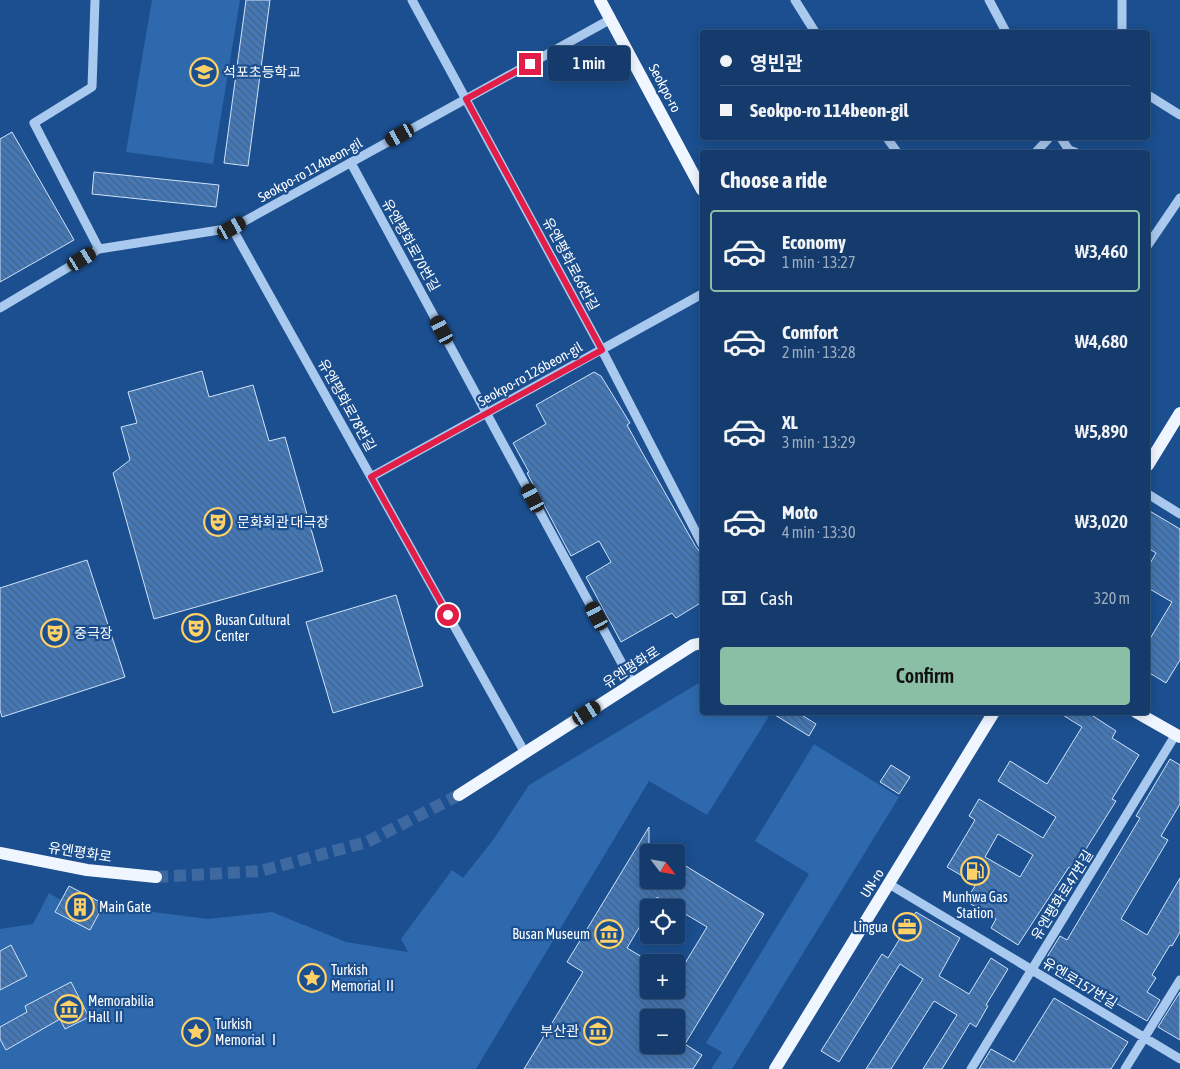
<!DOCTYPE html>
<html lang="en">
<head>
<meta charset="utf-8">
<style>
	body { margin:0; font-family:"Asap Condensed","Noto Sans KR",sans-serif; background:#214673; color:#f1f3f6; height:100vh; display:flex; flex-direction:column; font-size:19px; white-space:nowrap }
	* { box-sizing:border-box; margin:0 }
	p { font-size:16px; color:#9dadc1 }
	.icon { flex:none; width:28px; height:28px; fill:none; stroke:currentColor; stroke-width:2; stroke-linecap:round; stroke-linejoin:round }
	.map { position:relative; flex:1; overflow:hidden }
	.panel { position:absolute; left:700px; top:150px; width:450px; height:565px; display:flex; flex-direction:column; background:#143b6b; border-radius:5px; box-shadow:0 2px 12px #0003,0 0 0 1px #33557e }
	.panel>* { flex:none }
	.hud { position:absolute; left:700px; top:30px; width:450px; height:110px; border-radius:5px; box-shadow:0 2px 12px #0003,0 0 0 1px #33557e; display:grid; align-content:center; height:110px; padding:0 20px; background:#143b6b }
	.needle { width:32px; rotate:121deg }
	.tools { position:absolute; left:640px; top:844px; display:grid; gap:10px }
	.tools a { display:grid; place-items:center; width:45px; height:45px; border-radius:5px; background:#143b6b; box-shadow:0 2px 12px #0003,0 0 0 1px #33557e; font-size:25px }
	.end { position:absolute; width:22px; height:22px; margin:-11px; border:6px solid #e11d48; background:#fff; box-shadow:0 0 0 2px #fff }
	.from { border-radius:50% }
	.bubble { position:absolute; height:35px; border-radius:5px; background:#143b6b; box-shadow:0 2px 12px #0003,0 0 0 1px #33557e; font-size:16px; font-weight:600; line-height:35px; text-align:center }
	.car { position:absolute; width:15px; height:30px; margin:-15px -8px; border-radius:6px; box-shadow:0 0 4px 1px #0007; background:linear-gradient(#222 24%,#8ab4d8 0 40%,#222 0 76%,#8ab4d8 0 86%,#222 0) }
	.hud b { display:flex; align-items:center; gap:18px; height:48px; font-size:19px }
	.hud b+b { border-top:1px solid #33557e }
	.hud i { width:12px; height:12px; background:#f1f3f6 }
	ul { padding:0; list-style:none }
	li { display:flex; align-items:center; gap:15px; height:82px; margin:0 10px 8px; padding:0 10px; border:2px solid transparent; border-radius:5px }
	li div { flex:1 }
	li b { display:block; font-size:19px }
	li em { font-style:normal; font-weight:600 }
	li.selected { border-color:#8abfa5 }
	li>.icon { width:45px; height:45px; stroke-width:1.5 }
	h2 { padding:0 20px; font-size:22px; line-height:60px }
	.pay { display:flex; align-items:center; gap:12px; height:55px; padding:0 20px; font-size:19px }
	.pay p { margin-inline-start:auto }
	.cta { display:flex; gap:10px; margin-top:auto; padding:10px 20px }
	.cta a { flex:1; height:58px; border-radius:5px; background:#8abfa5; color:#111; font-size:20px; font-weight:600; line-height:58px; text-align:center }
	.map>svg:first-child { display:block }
	.park { fill:#2e69ad }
	.building { fill:url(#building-back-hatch); stroke:#cfe3fa; fill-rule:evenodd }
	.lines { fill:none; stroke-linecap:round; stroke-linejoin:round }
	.major-tunnel { stroke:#3d69a0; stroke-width:12; stroke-dasharray:12 6; stroke-linecap:butt }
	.minor { stroke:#a9c9ee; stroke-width:9 }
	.major { stroke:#f0f6ff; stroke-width:12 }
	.route { stroke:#e11d48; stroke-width:6 }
	.labels { text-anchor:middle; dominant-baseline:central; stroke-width:4.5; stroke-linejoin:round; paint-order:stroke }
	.poi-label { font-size:14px; fill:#fff; stroke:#1b4f8f; text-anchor:start }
	.street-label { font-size:14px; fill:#fff; stroke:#1b4f8f }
</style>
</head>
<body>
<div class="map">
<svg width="1180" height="1069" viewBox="0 0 1180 1069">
	<defs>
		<pattern id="building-back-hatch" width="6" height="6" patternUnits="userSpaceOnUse" patternTransform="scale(1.25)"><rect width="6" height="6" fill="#4478b7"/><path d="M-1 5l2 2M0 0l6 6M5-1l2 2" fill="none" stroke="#486282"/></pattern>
	</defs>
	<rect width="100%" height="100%" fill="#1b4f8f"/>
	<!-- park -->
	<path class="park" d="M152 0H240L213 164 126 152Z
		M702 681V712L771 713 707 815 649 781 476 1069H0V929L33 924 49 893 61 900 101 910 106 906 208 919 272 912 346 942 408 952 401 939 452 870 463 878 493 840 529 785Z
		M814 744 899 797 732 1069H711L722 1052 706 1043 809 874 755 841Z"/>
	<!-- building -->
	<path class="building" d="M246 0H270L248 166 224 163Z
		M12 132 74 240 0 282V139Z
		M94 172 219 185 216 207 92 194Z
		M202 371 209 397 253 385 269 441 285 437 323 571 154 619 113 473 130 460 121 427 137 423 128 392Z
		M594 372 601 376 630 423 627 425 643 454 696 547 702 554V602L676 618 672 613 621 642 586 577 611 562 599 541 571 556 527 473 529 472 513 443 546 424 536 405Z
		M1148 510 1180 529V660L1166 683 1148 672V642L1172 602 1148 588V567L1156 553 1148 548Z
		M87 560 125 677 2 717 0 710V588Z
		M396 595 423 686 333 713 306 622Z
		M770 712H797L816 724 809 736Z
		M1058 712H1087L1116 731 1112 738 1139 755 1112 799 1116 801 1086 849 1088 851 1075 871 1069 867 1018 945 991 928 996 919 966 901 976 884 947 867 975 820 969 816 979 799 1043 838 1056 817 998 781 1010 761 1047 784 1082 727ZM998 834 1033 855 1020 877 985 857Z
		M1170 759 1180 765V804L1161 836 1168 840 1121 919 1147 935 1180 878V932L1172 946 1170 945 1152 975 1156 978 1147 992 1160 1000 1147 1021 1044 962 1060 936 1067 940 1140 818 1136 816Z
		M891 765 910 777 899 794 880 782Z
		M649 827V880H676V860L764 914 685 1044 702 1055 693 1069H524L583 972 567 962ZM657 897 707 927 676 978V990H649V961L627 948 649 911V908H651ZM649 1018H676V1045H649Z
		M69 886 104 904 90 930 55 912Z
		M916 912 960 938 939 976 969 994 991 958 1008 969 986 1005 988 1006 976 1027 970 1023 942 1069H923L957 1015 934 1001 891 1069H866L923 979 900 964 839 1062 821 1051 882 954 888 958Z
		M11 945 27 976 0 990V951Z
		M71 982 89 1017 65 1029 60 1019 6 1050 0 1039V1027L27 1012 25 1006Z
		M1180 992V1040L1158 1027Z
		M1054 998 1128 1042 1111 1069H979L991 1049 1014 1062Z"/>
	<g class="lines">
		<!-- major-tunnel -->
		<path class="major-tunnel" d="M156 877 261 871 367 842 459 795"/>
		<!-- minor -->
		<path class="minor" d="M95 0 92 87 34 123 99 249
			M412 0 602 350 702 544
			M795 0 815 32
			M989 0 1006 32
			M1122 0V32
			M1148 95 1180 115
			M887 138 897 152
			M1061 138 1069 150 1075 152
			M1036 152 1049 138
			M351 163 633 684
			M232 228 525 753
			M1148 245 1180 198
			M0 308 99 249 232 228 611 19
			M371 477 702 294
			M1148 494 1180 514
			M889 884 1180 1059
			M971 1069 1176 734
			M1125 1069 1180 980"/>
		<!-- major -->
		<path class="major" d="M600 0 702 190
			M1148 465 1180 413
			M1136 712 1180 737
			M459 795 693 645 702 643
			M0 853 87 870 156 877
			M775 1069 994 712"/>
	</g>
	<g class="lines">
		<!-- route -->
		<path class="route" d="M448 615 371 477 602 350 466 99 530 64"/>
	</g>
	<!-- icons -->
	<defs>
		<symbol id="school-ring" viewBox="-11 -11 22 22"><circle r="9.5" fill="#1b4f8f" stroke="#ffd166" stroke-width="1.5"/><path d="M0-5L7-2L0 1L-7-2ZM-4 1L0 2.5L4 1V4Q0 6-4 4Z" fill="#ffd166"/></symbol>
		<symbol id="theatre-ring" viewBox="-11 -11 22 22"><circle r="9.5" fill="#1b4f8f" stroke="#ffd166" stroke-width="1.5"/><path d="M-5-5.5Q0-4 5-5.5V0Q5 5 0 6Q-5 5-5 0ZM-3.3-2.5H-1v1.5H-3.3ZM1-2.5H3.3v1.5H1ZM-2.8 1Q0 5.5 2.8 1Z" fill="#ffd166"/></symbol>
		<symbol id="fuel-ring" viewBox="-11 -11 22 22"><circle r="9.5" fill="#1b4f8f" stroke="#ffd166" stroke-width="1.5"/><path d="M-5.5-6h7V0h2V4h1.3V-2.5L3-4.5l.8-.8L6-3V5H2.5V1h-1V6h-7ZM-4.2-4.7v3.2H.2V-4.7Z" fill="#ffd166"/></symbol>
		<symbol id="building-ring" viewBox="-11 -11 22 22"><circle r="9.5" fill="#1b4f8f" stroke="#ffd166" stroke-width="1.5"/><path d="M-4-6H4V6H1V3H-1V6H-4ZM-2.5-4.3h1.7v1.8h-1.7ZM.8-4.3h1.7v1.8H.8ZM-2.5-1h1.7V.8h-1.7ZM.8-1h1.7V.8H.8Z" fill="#ffd166"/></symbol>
		<symbol id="office-ring" viewBox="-11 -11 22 22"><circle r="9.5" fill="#1b4f8f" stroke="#ffd166" stroke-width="1.5"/><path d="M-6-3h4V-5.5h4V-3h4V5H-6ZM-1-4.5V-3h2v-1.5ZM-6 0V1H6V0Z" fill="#ffd166"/></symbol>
		<symbol id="museum-ring" viewBox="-11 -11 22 22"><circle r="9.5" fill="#1b4f8f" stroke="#ffd166" stroke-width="1.5"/><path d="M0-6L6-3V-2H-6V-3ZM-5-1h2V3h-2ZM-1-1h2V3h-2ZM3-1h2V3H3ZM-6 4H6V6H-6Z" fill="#ffd166"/></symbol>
		<symbol id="sight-ring" viewBox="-11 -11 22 22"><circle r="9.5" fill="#1b4f8f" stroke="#ffd166" stroke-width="1.5"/><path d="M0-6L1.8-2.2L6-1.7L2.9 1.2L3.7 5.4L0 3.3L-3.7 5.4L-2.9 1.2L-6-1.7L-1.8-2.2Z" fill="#ffd166"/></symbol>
	</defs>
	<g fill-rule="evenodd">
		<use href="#school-ring" x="188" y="56" width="32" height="32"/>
		<use href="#theatre-ring" x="202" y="506" width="32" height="32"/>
		<use href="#theatre-ring" x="180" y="612" width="32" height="32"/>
		<use href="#theatre-ring" x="39" y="617" width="32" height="32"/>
		<use href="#fuel-ring" x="959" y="855" width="32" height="32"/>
		<use href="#building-ring" x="64" y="891" width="32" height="32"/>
		<use href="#office-ring" x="891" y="911" width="32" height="32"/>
		<use href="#museum-ring" x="593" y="918" width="32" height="32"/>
		<use href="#sight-ring" x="296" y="962" width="32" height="32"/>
		<use href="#museum-ring" x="53" y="993" width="32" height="32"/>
		<use href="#museum-ring" x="582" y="1015" width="32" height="32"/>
		<use href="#sight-ring" x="180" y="1016" width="32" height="32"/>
	</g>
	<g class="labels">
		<!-- poi labels -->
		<g class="poi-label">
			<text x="223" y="72">석포초등학교</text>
			<text x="237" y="522">문화회관 대극장</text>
			<text x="215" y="620">Busan Cultural<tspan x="215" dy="16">Center</tspan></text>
			<text x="74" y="633">중극장</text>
			<text x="975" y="897" text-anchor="middle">Munhwa Gas<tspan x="975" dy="16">Station</tspan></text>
			<text x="99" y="907">Main Gate</text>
			<text x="888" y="927" text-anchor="end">Lingua</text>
			<text x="590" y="934" text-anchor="end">Busan Museum</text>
			<text x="331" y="970">Turkish<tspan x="331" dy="16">Memorial Ⅱ</tspan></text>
			<text x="88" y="1001">Memorabilia<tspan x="88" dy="16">Hall Ⅱ</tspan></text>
			<text x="215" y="1024">Turkish<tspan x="215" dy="16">Memorial Ⅰ</tspan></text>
			<text x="579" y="1031" text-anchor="end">부산관</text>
		</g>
		<!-- street labels -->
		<g class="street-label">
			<text transform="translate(665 88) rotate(62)">Seokpo-ro</text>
			<text transform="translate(310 170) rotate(-29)">Seokpo-ro 114beon-gil</text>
			<text transform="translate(411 245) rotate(61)">유엔평화로70번길</text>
			<text transform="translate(571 264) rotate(62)">유엔평화로66번길</text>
			<text transform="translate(530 374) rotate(-29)">Seokpo-ro 126beon-gil</text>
			<text transform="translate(347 405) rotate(61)">유엔평화로78번길</text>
			<text transform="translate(631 667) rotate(-33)">유엔평화로</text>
			<text transform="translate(80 852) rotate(9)">유엔평화로</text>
			<text transform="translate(872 883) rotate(-58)">UN-ro</text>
			<text transform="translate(1062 895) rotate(-58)">유엔평화로47번길</text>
			<text transform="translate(1080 983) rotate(31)">유엔로157번길</text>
		</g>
	</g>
</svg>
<div class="tools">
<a><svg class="needle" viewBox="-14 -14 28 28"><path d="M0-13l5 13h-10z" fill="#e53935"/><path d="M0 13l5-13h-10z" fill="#9dadc1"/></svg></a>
<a><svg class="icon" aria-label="locate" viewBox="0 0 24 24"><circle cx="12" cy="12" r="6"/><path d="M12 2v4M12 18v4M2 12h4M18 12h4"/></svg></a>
<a>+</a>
<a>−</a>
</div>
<i class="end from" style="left:448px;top:615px"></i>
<i class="end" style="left:530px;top:64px"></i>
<div class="bubble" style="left:548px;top:46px;width:82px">1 min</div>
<i class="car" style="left:400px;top:135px;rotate:241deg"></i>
<i class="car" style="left:232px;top:228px;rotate:61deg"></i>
<i class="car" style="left:82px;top:259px;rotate:59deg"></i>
<i class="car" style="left:442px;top:330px;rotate:332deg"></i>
<i class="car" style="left:533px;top:498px;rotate:332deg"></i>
<i class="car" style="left:597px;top:616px;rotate:332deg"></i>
<i class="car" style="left:587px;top:713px;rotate:57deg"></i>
<div class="hud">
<b><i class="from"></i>영빈관</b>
<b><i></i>Seokpo-ro 114beon-gil</b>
</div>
<section class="panel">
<h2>Choose a ride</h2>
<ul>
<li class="selected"><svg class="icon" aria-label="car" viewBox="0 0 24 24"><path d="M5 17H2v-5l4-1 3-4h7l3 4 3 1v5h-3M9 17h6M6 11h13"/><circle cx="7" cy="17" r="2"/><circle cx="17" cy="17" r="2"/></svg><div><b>Economy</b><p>1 min · 13:27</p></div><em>₩3,460</em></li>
<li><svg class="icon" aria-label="car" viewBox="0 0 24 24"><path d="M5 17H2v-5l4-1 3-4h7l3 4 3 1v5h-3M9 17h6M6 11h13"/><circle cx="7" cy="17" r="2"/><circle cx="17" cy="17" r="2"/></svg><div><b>Comfort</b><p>2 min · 13:28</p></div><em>₩4,680</em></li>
<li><svg class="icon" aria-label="car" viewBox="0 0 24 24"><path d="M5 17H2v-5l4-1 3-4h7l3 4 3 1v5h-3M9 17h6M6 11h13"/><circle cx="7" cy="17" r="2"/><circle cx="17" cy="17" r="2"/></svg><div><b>XL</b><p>3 min · 13:29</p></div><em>₩5,890</em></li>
<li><svg class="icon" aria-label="car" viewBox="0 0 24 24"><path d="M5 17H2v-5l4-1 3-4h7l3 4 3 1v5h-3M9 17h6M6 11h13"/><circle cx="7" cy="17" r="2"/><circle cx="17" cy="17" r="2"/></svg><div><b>Moto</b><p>4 min · 13:30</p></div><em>₩3,020</em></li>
</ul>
<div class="pay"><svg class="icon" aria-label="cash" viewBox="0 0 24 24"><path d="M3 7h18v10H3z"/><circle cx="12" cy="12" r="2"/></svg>Cash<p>320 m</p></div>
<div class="cta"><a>Confirm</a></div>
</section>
</div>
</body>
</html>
